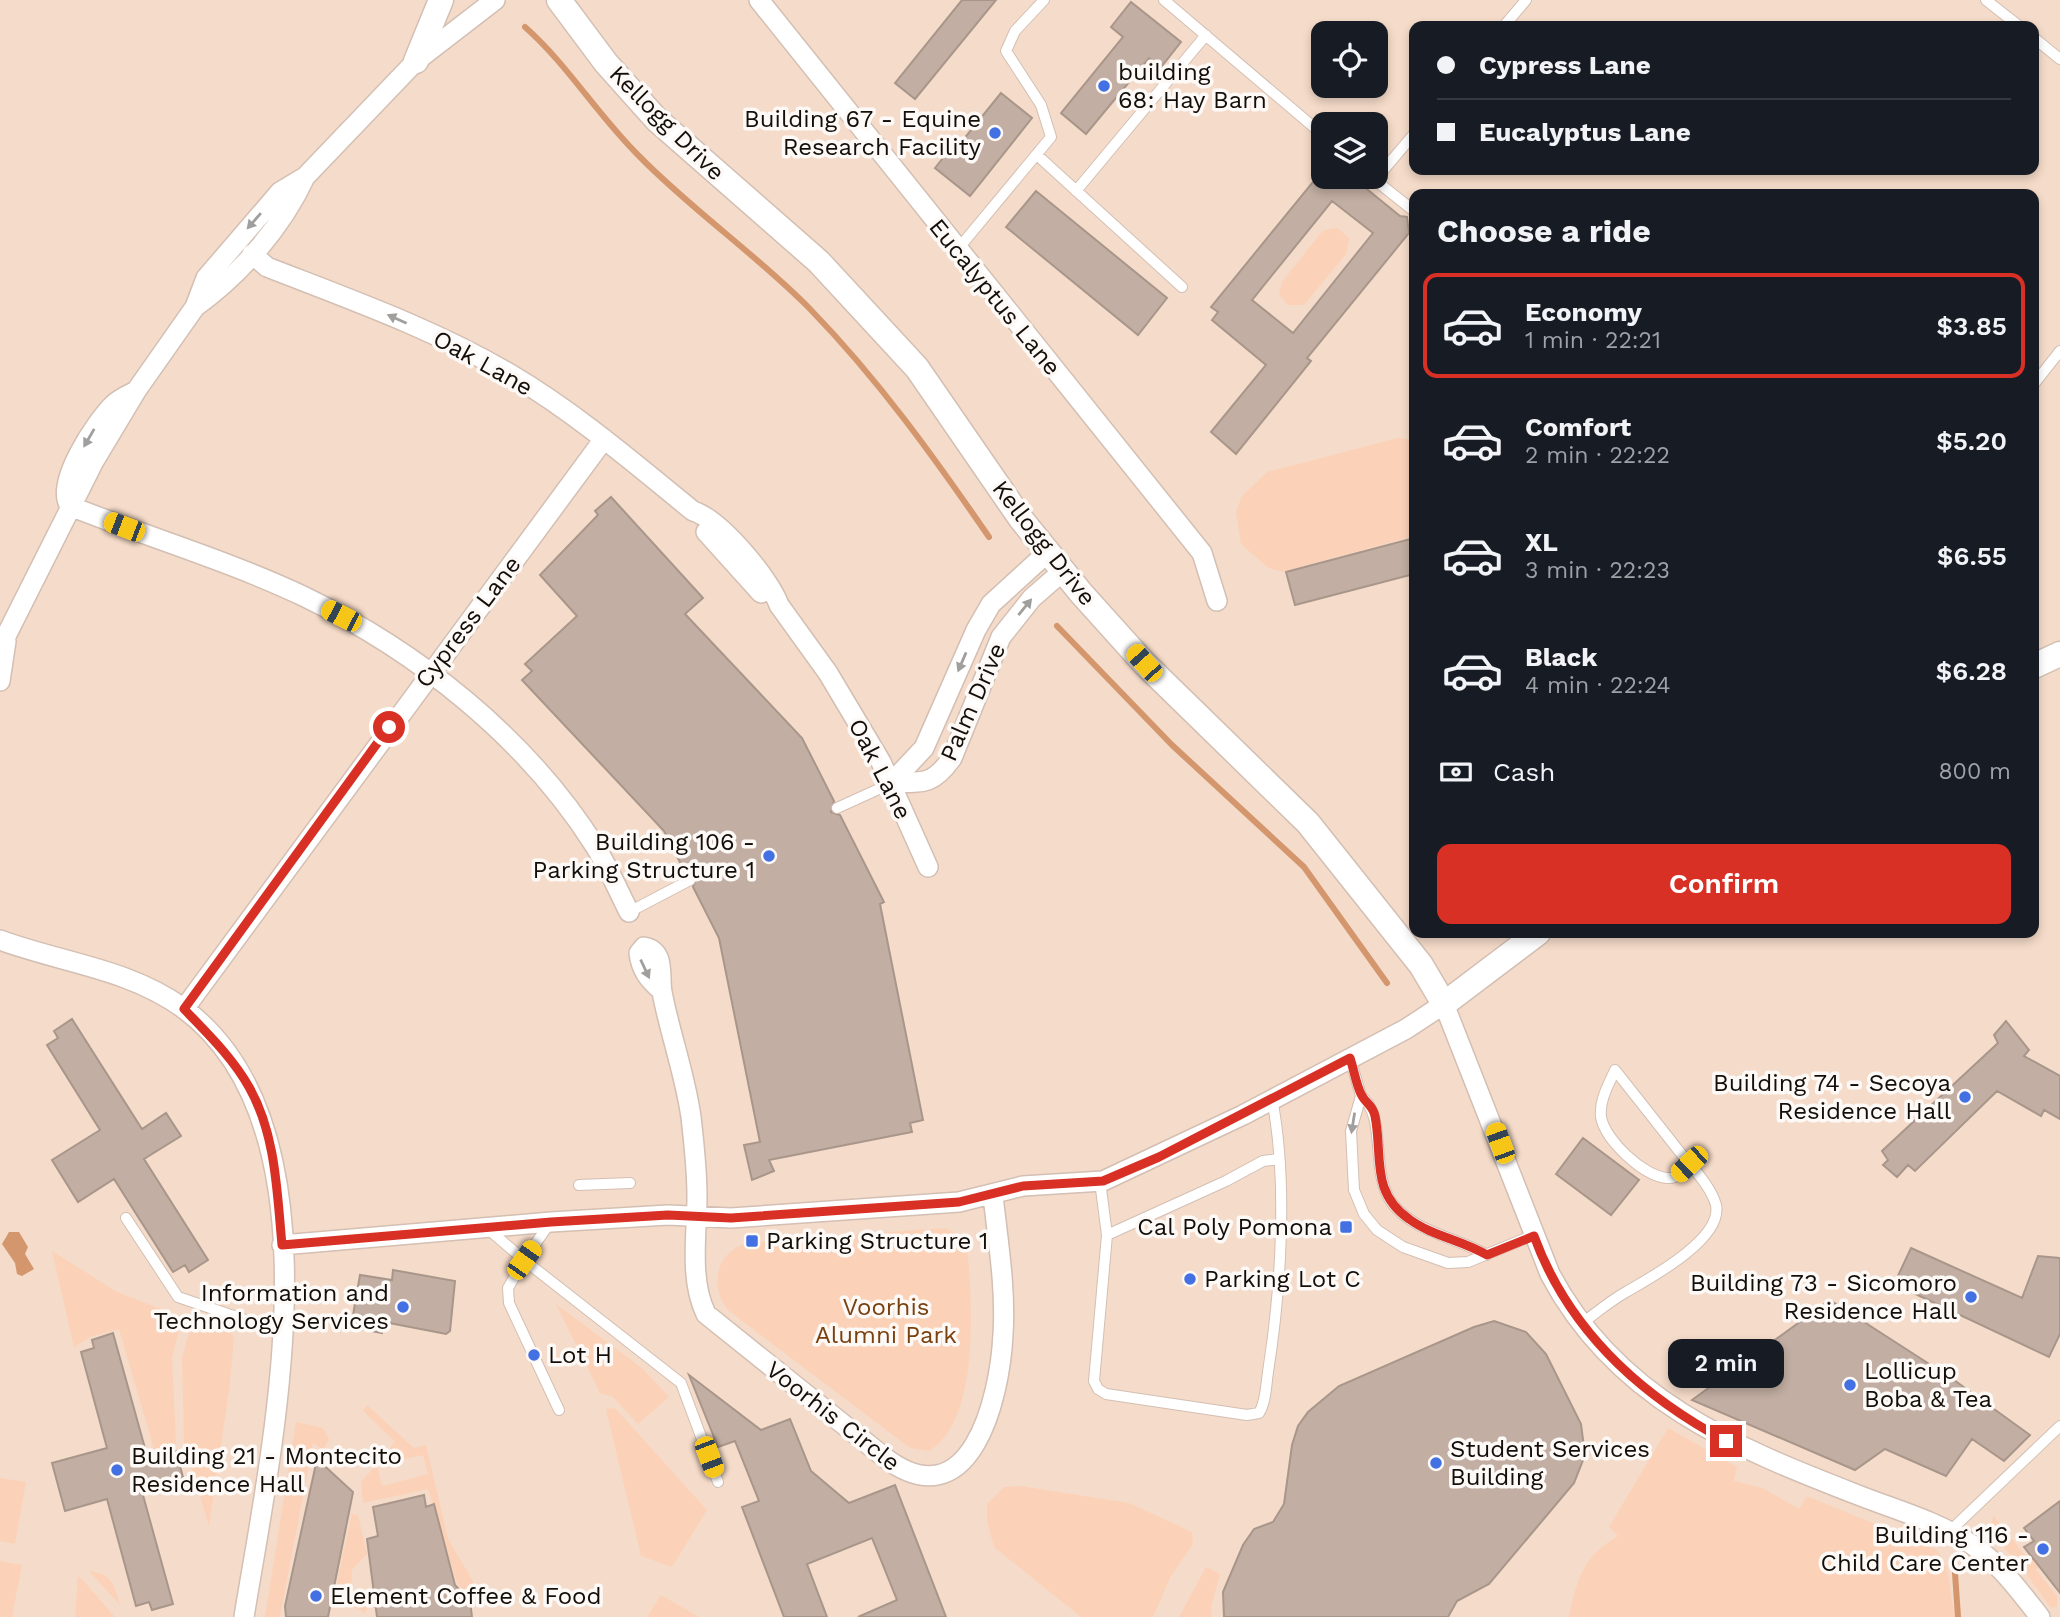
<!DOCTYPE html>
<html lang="en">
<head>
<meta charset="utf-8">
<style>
	body { margin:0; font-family:"Work Sans",sans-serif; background:#20242c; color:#f1f3f6; height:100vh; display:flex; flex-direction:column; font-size:26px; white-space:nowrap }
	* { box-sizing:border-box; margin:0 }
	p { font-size:23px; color:#9ea1a6 }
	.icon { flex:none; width:38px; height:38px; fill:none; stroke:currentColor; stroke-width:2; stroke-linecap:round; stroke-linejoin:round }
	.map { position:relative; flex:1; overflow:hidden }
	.sheet { position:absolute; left:1409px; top:189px; width:630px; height:749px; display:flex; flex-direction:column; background:#171b24; border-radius:14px; box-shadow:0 4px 10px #0003 }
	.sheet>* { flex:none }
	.banner { position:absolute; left:1409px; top:21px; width:630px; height:154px; border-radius:14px; box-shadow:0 4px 10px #0003; display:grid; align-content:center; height:154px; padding:0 28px; background:#171b24 }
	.buttons { position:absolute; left:1311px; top:21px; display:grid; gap:14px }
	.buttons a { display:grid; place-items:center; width:77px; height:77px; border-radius:14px; background:#171b24; box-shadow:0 4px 10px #0003; font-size:35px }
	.end { position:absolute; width:32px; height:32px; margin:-16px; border:9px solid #d93025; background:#fff; box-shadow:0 0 0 4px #fff }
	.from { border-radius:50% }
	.bubble { position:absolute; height:49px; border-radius:14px; background:#171b24; box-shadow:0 4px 10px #0003; font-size:23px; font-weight:600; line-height:49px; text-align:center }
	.car { position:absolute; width:21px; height:42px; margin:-21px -10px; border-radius:9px; box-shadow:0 0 5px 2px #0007; background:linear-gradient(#f5c518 24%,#345 0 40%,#f5c518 0 76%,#345 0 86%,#f5c518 0) }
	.banner b { display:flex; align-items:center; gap:24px; height:66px; font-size:26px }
	.banner b+b { border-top:2px solid #363941 }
	.banner i { width:18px; height:18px; background:#f1f3f6 }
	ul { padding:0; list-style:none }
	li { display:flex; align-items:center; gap:21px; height:105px; margin:0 14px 10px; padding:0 14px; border:4px solid transparent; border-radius:14px }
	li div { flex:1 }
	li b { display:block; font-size:26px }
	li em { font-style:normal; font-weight:600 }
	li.active { border-color:#d93025 }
	li>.icon { width:63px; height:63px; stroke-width:1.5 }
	h2 { padding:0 28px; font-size:32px; line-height:84px }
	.pay { display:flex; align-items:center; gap:18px; height:77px; padding:0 28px; font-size:26px }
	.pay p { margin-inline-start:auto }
	.button { display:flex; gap:14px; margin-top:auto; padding:14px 28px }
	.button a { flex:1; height:80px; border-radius:14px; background:#d93025; color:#fff; font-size:28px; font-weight:600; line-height:80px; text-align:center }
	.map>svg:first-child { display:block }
	.built { fill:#f5dbc9; fill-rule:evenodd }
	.green { fill:#fbd2b8 }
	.water { fill:#d3966d }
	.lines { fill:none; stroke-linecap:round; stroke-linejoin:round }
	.stream { stroke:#d3966d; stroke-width:6 }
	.building { fill:#c2aea2; stroke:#a9968a; stroke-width:2; fill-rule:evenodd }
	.service-casing { stroke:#d3bfb3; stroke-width:12 }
	.minor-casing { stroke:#d3bfb3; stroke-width:22 }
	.tertiary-casing { stroke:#d3bfb3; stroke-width:27 }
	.service { stroke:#fff; stroke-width:10 }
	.minor { stroke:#fff; stroke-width:19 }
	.tertiary { stroke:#fff; stroke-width:24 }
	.oneway { fill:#a19f9d }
	.route { stroke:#d93025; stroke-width:9 }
	.poi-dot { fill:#4370e2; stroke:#fdf9f7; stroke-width:2.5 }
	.labels { text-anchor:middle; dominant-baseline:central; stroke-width:7; stroke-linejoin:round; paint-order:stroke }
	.poi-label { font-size:24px; fill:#140e09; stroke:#fdf9f7; text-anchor:start }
	.street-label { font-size:24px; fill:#140e09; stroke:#fdf9f7 }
	.park-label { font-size:24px; fill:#794010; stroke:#fdf9f7 }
</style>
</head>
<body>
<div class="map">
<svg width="2060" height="1617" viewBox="0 0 2060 1617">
	<rect width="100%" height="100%" fill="#fde8db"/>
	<!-- built -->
	<path class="built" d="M0 0H2060V1617H0ZM1414 26H2034V170H1414ZM1323 33H1376V86H1323ZM1323 124H1376V177H1323ZM1414 194H2034V933H1414Z"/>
	<!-- green -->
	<path class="green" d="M1338 228 1349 238 1347 253 1304 305H1287L1279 294 1282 282 1320 234 1324 230Z
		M1398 438 1414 440V536L1282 572 1267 567 1241 544 1236 511 1242 496 1267 472Z
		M944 1228 961 1236 967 1247C972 1298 981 1421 929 1451L910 1448 729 1311C709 1288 715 1252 747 1243Z
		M52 1251 117 1292 182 1317 172 1359 176 1443 154 1449 119 1329 90 1337 74 1347Z
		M556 1304 642 1368 669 1397 638 1424 613 1397 600 1393Z
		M193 1319 230 1331 234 1338 229 1391 209 1526 184 1443 182 1358Z
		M367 1405 414 1448 426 1445 448 1539 477 1588 471 1599 457 1583 428 1489 363 1503 361 1482 377 1464 382 1486 428 1474 423 1455 384 1463 382 1458 395 1442 363 1411Z
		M615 1408 707 1510 672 1567 641 1556 606 1409Z
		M296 1422 323 1428 329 1439 323 1450 313 1443 280 1617H265Z
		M1668 1428 1737 1467 1734 1481 1763 1488 1799 1509 1807 1496 1937 1550C1955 1576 1947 1589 1956 1617H1569C1577 1579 1583 1556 1618 1536L1609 1527Z
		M0 1478 26 1482 15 1544 0 1541Z
		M1020 1486 1129 1503 1192 1532 1193 1544 1171 1576 1153 1617H1081L994 1547 987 1521V1504L1004 1487Z
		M352 1514 358 1515 367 1554 352 1570 351 1589 367 1608 365 1613 341 1599 337 1582Z
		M1993 1515 2028 1559 2038 1553 2044 1561 2036 1570 2057 1596V1606L2051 1608 2020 1565 1996 1539 1991 1531Z
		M0 1561 22 1565 12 1617H0Z
		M1206 1567 1220 1574 1211 1607 1212 1617H1179Z
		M89 1571C112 1574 114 1584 120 1605Z
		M78 1577H80L115 1617H75Z
		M661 1595 699 1617H647Z"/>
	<!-- water -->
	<path class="water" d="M9 1232H19L28 1247 25 1254 34 1269 22 1276 17 1274 15 1263 2 1244Z"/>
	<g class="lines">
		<!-- stream -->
		<path class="stream" d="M525 27C568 65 598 116 640 157 693 211 757 255 810 309 878 379 934 457 989 537
			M1057 626 1172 745 1304 867 1387 983
			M1955 1573 1958 1617"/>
	</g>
	<!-- building -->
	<path class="building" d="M962 0H996L915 99 895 83Z
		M1131 2 1181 42 1161 67 1149 58 1086 134 1061 113 1123 37 1111 27Z
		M1001 93 1032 118 970 196 935 168 951 148 955 150Z
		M1317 177H1352L1400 216 1407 217 1409 233 1307 358 1311 361 1236 454 1211 432 1266 365 1212 320 1218 312 1211 307ZM1332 201 1373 233 1293 333 1252 300Z
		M1036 191 1167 298 1138 335 1006 227Z
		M611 497 703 598 685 614 802 738 834 801 831 812 840 815 884 902 880 904 923 1120 910 1123 912 1132 769 1160 774 1171 752 1180 744 1145 760 1142 719 938 693 887 697 877 686 874 664 831 522 680 532 671 525 664 577 616 540 575 598 515 595 511Z
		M1414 538V574L1295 605 1286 572Z
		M72 1019 142 1129 166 1113 181 1136 144 1159 208 1260 189 1272 185 1265 173 1272 114 1179 78 1202 52 1160 100 1130 47 1045 58 1038 54 1031Z
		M2006 1021 2029 1050 2024 1056 2060 1076V1119L2044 1110 2041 1116 1997 1091 1915 1171 1908 1165 1897 1177 1883 1165 1888 1160 1882 1151 1998 1043 1994 1035Z
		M1583 1138 1639 1180 1611 1215 1556 1174Z
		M1911 1248 2022 1298 2038 1256 2060 1258V1334L2049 1357 1909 1291 1911 1287 1896 1280Z
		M393 1270 455 1281 450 1331 446 1334 384 1322 382 1333 351 1327 360 1275 392 1280Z
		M1830 1300 1954 1380 2030 1435 2004 1461 1972 1439 1946 1476 1885 1449 1855 1470 1692 1400Z
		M1494 1321 1526 1332 1546 1354 1581 1424 1585 1455 1574 1483 1489 1584 1457 1601 1448 1617H1224L1223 1592 1243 1545 1254 1529 1273 1522 1284 1504 1292 1445 1298 1426 1308 1412 1339 1386 1474 1327Z
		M113 1333 148 1459 176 1451 183 1477 141 1488 173 1604 152 1610 149 1602 136 1606 107 1499 65 1511 52 1463 107 1448 81 1352 94 1348 92 1340Z
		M689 1375 761 1430 790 1419 811 1471 849 1503 895 1485 946 1617H858L897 1600 872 1538 807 1564 827 1617H784L742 1507 759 1501 735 1441 718 1447Z
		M317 1459 353 1492 328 1617H286L285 1606Z
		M424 1495 426 1507 434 1504 455 1585 470 1601 472 1617H377L367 1539 378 1536 373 1507Z
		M2060 1501V1593L2024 1547 2034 1541 2024 1528Z"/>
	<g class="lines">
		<defs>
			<path id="service" d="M1164 0 1323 135
				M1986 0 2019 26
				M1504 26 1526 0
				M2034 38 2060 59
				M1037 155 1182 287
				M1372 177 1375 180 1414 134
				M1375 180 1414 211
				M1076 191 1206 35
				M958 249 1051 137 1041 105 1006 51 1015 31 1044 0
				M2034 384 2060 351
				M837 808 892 783
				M629 912 690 880
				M1350 1058 1361 1096 1351 1131 1354 1190 1364 1214 1377 1230 1403 1247 1448 1263 1468 1262 1534 1235
				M1361 1096C1388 1117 1369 1171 1392 1203 1415 1233 1456 1237 1487 1255
				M1103 1181 1101 1189 1107 1235 1094 1381 1098 1389 1106 1394 1247 1415 1259 1413C1266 1402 1266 1385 1268 1372 1281 1289 1288 1181 1272 1099
				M579 1185 630 1183
				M126 1218 178 1297 266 1327 285 1328
				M488 1229 524 1260 550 1223
				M1107 1235 1226 1181 1263 1161 1279 1159
				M1581 1324C1596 1313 1610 1301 1626 1292 1650 1278 1723 1239 1716 1205 1711 1186 1691 1166 1679 1151L1615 1070C1609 1084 1599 1100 1601 1117 1605 1140 1643 1176 1667 1178 1677 1179 1683 1171 1689 1164
				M559 1410 509 1303 508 1288 524 1260 681 1383 718 1482
				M1950 1531 2060 1426"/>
			<path id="minor" d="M759 0 1202 553 1217 601
				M252 254 267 267C349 299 434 329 510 374 576 413 634 463 693 511 720 519 770 579 779 605L828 673 881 762 928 867
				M195 307C240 275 282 227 305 177
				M136 391C128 395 119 399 113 405 96 422 54 484 70 506 145 536 229 561 303 596 417 651 526 737 595 846 608 867 618 890 629 912
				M706 532 761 593
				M0 648 94 461 136 391 195 307 206 278 280 192 305 177 416 61 495 0
				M0 681 6 641
				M892 782C923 783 933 785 952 758L1001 637 1032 598 1063 571
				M892 782 924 748 976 630 991 604 1048 552
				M0 940C62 963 127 968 183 1008 345 1127 271 1449 244 1617
				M661 990C649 980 641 970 639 953L644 947C666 951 659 976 662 992 670 1034 685 1074 691 1117 694 1143 697 1171 697 1197 697 1235 689 1279 706 1314L884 1457C970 1523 1000 1399 1003 1334 1006 1289 998 1241 993 1196
				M184 1009 604 439
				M282 1245 551 1222 668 1215 731 1218 959 1202 1023 1186 1103 1181 1243 1115 1406 1029 1444 1004 1550 1274C1616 1399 1734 1447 1858 1495 1896 1510 1937 1521 1971 1544 1999 1563 2019 1590 2040 1617"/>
			<path id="tertiary" d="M559 0 606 63 657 120 819 262 917 368 1021 519 1081 593 1144 663 1308 823 1421 965 1444 1004 1538 933
				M416 61 441 0
				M2034 666 2060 654"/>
		</defs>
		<!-- service casing -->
		<use href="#service" class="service-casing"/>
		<!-- minor casing -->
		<use href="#minor" class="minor-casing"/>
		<!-- tertiary casing -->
		<use href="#tertiary" class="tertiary-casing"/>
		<!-- service -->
		<use href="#service" class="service"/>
		<!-- minor -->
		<use href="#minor" class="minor"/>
		<!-- tertiary -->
		<use href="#tertiary" class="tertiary"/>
	</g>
	<!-- one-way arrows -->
	<defs><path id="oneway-solid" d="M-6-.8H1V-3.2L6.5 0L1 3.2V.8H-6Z" transform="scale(1.75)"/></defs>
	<g class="oneway">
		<use href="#oneway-solid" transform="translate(254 221) rotate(131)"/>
		<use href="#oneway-solid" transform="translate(397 319) rotate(-156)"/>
		<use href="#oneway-solid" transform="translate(89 438) rotate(120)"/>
		<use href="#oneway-solid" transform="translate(1025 607) rotate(-51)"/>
		<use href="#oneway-solid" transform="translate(962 662) rotate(113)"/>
		<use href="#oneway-solid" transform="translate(645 969) rotate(65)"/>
		<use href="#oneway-solid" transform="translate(1353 1123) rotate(99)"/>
	</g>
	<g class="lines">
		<!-- route -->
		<path class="route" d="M389 727 184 1009C207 1033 232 1057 249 1087 276 1134 277 1193 282 1245L551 1222 668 1215 731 1218 959 1202 1023 1186 1103 1181 1159 1157 1350 1058C1354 1070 1356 1084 1361 1094 1365 1103 1373 1105 1375 1116 1383 1155 1370 1192 1409 1219 1432 1236 1462 1240 1487 1255L1534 1236C1568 1329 1640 1395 1726 1441"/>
	</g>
	<!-- markers -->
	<g class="poi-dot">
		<circle cx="1104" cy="86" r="7"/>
		<circle cx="995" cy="133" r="7"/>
		<circle cx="769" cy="856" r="7"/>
		<circle cx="1965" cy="1097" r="7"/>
		<rect x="1339" y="1220" width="14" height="14" rx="3.5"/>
		<rect x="745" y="1234" width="14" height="14" rx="3.5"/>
		<circle cx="1190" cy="1279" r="7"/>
		<circle cx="1971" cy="1297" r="7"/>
		<circle cx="403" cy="1307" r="7"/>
		<circle cx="534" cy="1355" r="7"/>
		<circle cx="1850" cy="1385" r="7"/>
		<circle cx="1436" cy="1463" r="7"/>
		<circle cx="117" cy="1470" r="7"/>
		<circle cx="2043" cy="1549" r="7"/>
		<circle cx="316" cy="1596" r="7"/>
	</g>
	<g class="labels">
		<!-- poi labels -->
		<g class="poi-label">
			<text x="1118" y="72">building<tspan x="1118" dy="28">68: Hay Barn</tspan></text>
			<text x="981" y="119" text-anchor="end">Building 67 - Equine<tspan x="981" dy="28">Research Facility</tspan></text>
			<text x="755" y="842" text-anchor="end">Building 106 -<tspan x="755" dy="28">Parking Structure 1</tspan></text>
			<text x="1951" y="1083" text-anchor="end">Building 74 - Secoya<tspan x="1951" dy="28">Residence Hall</tspan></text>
			<text x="1332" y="1227" text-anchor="end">Cal Poly Pomona</text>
			<text x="766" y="1241">Parking Structure 1</text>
			<text x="1204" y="1279">Parking Lot C</text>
			<text x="1957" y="1283" text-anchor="end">Building 73 - Sicomoro<tspan x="1957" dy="28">Residence Hall</tspan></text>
			<text x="389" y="1293" text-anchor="end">Information and<tspan x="389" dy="28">Technology Services</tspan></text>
			<text x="548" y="1355">Lot H</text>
			<text x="1864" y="1371">Lollicup<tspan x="1864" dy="28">Boba &amp; Tea</tspan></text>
			<text x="1450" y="1449">Student Services<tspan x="1450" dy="28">Building</tspan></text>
			<text x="131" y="1456">Building 21 - Montecito<tspan x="131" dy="28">Residence Hall</tspan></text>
			<text x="2029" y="1535" text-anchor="end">Building 116 -<tspan x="2029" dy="28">Child Care Center</tspan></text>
			<text x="330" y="1596">Element Coffee &amp; Food</text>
		</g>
		<!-- street labels -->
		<g class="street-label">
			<text transform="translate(667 123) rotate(45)">Kellogg Drive</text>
			<text transform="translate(995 297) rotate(51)">Eucalyptus Lane</text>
			<text transform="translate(483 363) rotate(29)">Oak Lane</text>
			<text transform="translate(1044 543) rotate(52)">Kellogg Drive</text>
			<text transform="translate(468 622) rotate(-53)">Cypress Lane</text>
			<text transform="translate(973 702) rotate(-66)">Palm Drive</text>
			<text transform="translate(880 769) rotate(63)">Oak Lane</text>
			<text transform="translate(833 1416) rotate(38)">Voorhis Circle</text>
		</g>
		<!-- park labels -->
		<g class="park-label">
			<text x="886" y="1307">Voorhis<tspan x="886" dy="28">Alumni Park</tspan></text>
		</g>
	</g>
</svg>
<div class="buttons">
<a><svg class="icon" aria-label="locate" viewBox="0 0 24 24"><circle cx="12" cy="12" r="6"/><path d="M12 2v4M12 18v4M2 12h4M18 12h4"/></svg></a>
<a><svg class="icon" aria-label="layers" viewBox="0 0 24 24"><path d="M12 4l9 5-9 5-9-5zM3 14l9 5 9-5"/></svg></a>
</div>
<i class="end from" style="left:389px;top:727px"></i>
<i class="end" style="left:1726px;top:1441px"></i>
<div class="bubble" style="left:1668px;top:1339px;width:116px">2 min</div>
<i class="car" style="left:124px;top:527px;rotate:291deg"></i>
<i class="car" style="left:341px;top:616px;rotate:297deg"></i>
<i class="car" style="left:1144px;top:663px;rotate:318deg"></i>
<i class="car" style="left:1500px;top:1143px;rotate:340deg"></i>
<i class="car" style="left:1689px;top:1164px;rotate:227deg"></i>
<i class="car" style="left:524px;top:1260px;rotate:35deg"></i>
<i class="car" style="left:709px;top:1457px;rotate:159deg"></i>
<div class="banner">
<b><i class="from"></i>Cypress Lane</b>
<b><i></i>Eucalyptus Lane</b>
</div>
<section class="sheet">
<h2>Choose a ride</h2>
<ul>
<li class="active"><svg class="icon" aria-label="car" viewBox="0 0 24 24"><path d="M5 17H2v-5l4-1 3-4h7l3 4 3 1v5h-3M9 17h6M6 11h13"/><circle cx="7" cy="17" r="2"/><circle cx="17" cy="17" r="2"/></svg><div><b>Economy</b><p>1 min · 22:21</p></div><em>$3.85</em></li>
<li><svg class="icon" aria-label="car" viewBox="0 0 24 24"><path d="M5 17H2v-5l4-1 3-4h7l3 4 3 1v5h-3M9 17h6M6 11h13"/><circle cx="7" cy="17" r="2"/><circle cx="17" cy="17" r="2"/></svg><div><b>Comfort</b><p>2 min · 22:22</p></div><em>$5.20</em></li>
<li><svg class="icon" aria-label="car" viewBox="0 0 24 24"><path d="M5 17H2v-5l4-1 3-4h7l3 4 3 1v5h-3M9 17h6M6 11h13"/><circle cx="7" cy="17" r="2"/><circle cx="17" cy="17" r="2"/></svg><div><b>XL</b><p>3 min · 22:23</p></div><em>$6.55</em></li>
<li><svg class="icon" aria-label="car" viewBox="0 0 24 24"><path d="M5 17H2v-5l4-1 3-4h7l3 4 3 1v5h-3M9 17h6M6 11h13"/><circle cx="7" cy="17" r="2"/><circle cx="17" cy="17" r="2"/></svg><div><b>Black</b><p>4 min · 22:24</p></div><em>$6.28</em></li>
</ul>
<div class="pay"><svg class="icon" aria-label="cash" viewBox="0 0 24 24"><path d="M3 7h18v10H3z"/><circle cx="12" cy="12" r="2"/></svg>Cash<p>800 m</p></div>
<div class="button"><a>Confirm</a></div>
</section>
</div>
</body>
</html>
